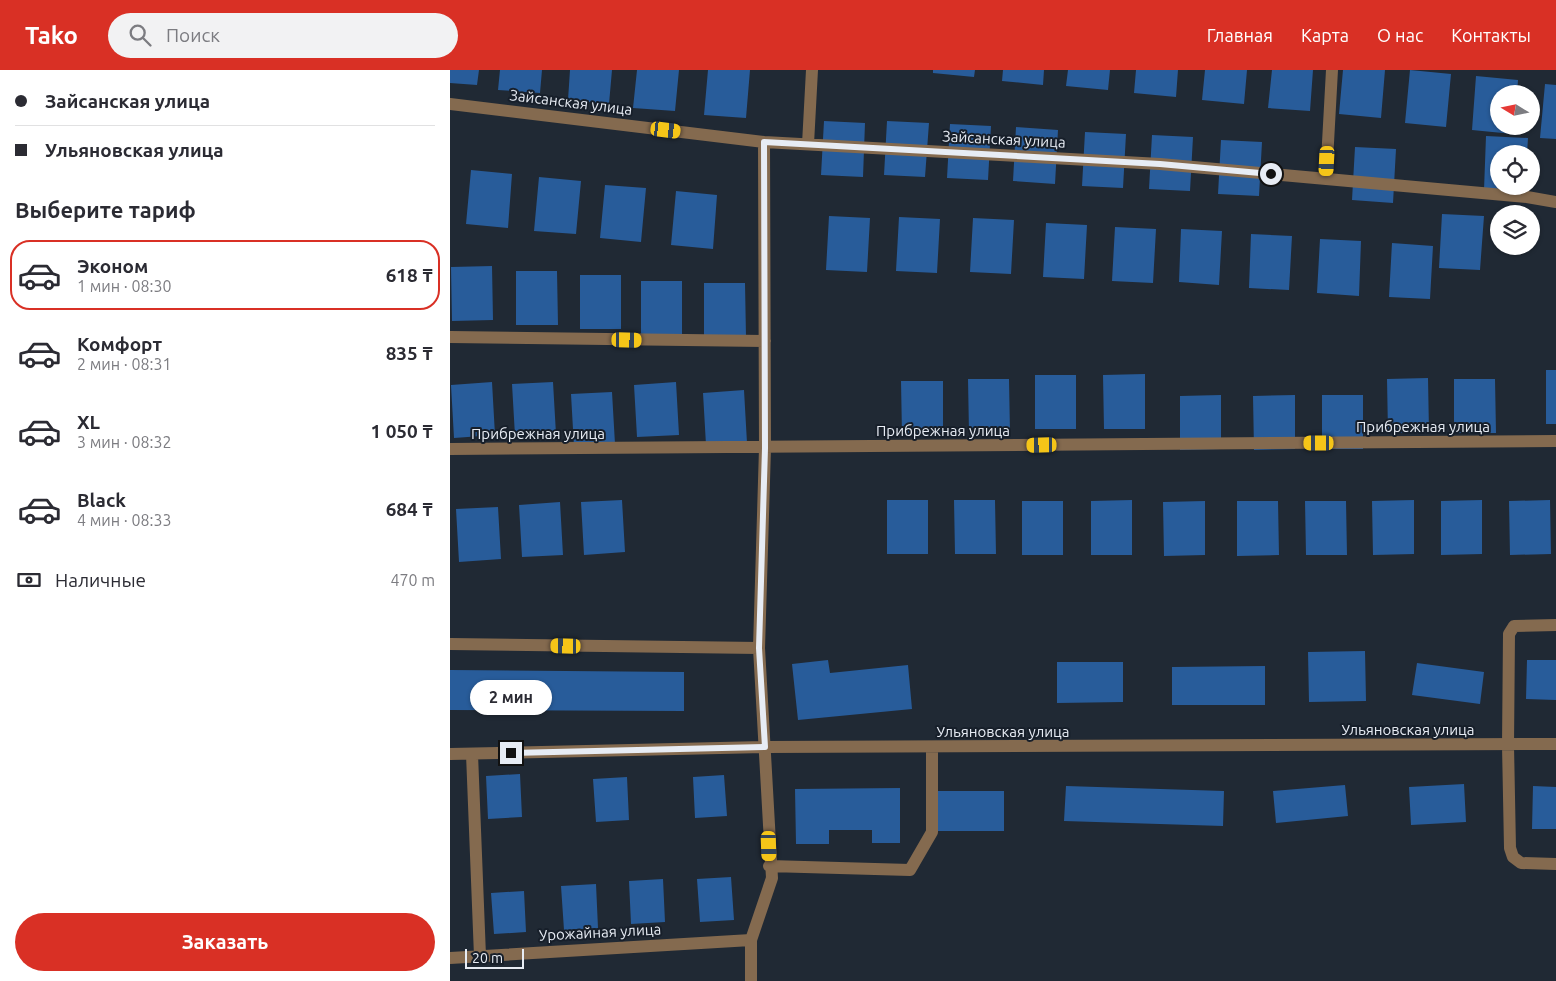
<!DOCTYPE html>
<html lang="ru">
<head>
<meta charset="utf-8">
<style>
	body { margin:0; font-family:Ubuntu,sans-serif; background:#f2f2f3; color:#2b2b33; height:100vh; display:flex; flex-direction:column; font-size:19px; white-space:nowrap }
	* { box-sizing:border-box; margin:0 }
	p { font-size:16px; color:#7c7c81 }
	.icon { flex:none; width:28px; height:28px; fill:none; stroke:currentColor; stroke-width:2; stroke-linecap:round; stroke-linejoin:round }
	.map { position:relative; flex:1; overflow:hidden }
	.details { display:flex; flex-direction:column; background:#fff; width:450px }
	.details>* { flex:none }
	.guide { display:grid; align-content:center; height:110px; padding:0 15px; background:#fff }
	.needle { width:32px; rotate:280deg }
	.buttons { position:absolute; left:1040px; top:15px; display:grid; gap:10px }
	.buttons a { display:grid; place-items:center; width:50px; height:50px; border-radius:50%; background:#fff; box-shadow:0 1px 4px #0004; font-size:25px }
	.scale { position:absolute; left:15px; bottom:12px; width:59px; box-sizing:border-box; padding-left:5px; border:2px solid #e7ecf4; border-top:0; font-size:14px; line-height:18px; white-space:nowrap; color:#e7ecf4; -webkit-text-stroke:4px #171f2a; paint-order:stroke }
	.end { position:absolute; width:22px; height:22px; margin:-11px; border:6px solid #e7ecf4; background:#111; box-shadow:0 0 0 2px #111 }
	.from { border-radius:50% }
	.bubble { position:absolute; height:35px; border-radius:18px; background:#fff; box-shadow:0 1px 4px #0004; font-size:16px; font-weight:700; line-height:35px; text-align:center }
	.car { position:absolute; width:15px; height:30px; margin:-15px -8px; border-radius:6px; box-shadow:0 0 4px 1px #0007; background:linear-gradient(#f5c518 24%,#345 0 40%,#f5c518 0 76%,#345 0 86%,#f5c518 0) }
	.guide b { display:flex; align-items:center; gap:18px; height:48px; font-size:19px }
	.guide b+b { border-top:1px solid #e1e1e2 }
	.guide i { width:12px; height:12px; background:#2b2b33 }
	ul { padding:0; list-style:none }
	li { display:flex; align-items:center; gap:15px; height:70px; margin:0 10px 8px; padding:0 5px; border:2px solid transparent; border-radius:20px }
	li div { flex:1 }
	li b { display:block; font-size:19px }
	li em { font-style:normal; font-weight:700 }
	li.current { border-color:#d93025 }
	li>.icon { width:45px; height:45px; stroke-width:1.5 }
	h2 { padding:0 15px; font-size:22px; line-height:60px }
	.pay { display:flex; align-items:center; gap:12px; height:55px; padding:0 15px; font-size:19px }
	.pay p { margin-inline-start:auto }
	.cta { display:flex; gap:10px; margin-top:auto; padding:10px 15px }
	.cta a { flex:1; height:58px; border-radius:30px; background:#d93025; color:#fff; font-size:20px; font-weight:700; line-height:58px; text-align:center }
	header { display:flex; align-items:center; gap:30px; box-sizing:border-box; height:70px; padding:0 25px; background:#d93025; color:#fff }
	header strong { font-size:24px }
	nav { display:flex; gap:28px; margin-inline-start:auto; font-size:18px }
	.search { width:350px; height:45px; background:#f2f2f3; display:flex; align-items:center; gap:12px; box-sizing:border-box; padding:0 18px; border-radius:28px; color:#7c7c81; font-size:19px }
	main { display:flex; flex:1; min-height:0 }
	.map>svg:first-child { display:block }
	.building { fill:#285c9a }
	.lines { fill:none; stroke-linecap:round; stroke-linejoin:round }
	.minor { stroke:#846a4f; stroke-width:12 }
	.route { stroke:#e7ecf4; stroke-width:6 }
	.labels { text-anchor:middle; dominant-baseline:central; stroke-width:4; stroke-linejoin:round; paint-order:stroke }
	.street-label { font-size:15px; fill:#e7ecf4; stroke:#171f2a }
</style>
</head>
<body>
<header>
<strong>Tako</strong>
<div class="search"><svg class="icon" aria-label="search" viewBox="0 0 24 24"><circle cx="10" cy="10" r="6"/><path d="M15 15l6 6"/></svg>Поиск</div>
<nav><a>Главная</a><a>Карта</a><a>О нас</a><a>Контакты</a></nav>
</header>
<main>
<section class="details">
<div class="guide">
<b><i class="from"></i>Зайсанская улица</b>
<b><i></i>Ульяновская улица</b>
</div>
<h2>Выберите тариф</h2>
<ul>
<li class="current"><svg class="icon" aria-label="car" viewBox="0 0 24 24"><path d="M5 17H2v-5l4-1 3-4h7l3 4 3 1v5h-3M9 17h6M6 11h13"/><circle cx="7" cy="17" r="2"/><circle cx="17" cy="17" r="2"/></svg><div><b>Эконом</b><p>1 мин · 08:30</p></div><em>618 ₸</em></li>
<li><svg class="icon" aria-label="car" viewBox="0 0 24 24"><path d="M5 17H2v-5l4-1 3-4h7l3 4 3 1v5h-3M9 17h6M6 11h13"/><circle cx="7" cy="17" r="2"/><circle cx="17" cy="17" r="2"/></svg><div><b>Комфорт</b><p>2 мин · 08:31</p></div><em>835 ₸</em></li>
<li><svg class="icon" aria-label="car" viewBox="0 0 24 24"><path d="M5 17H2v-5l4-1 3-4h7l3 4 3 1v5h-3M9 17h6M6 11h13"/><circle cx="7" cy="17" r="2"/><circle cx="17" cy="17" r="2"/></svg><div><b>XL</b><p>3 мин · 08:32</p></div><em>1 050 ₸</em></li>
<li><svg class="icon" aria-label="car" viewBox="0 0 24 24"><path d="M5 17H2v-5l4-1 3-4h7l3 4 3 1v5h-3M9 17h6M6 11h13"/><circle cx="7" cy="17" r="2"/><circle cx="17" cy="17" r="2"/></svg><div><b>Black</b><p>4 мин · 08:33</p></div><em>684 ₸</em></li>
</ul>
<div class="pay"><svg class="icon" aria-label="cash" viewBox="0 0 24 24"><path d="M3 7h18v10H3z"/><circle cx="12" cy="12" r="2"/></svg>Наличные<p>470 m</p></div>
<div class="cta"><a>Заказать</a></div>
</section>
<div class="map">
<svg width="1106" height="911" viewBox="0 0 1106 911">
	<rect width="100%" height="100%" fill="#202934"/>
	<!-- building -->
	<path class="building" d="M0 0H29L27 15 0 13Z
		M50 0H92L90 23 48 20Z
		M120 0H162L159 34 118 30Z
		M187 0H229L225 41 183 38Z
		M258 0H300L296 48 254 45Z
		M483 0H525L524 7 483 3Z
		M553 0H594L593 15 552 11Z
		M618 0H660L658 20 616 16Z
		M686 0H728L726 27 684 23Z
		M755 0H797L794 34 752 30Z
		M822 0H863L860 41 818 38Z
		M893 0H935L931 48 889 44Z
		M960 0 1001 4 996 57 955 53Z
		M1026 6 1068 10 1067 24H1049V56H1064L1063 64 1022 60Z
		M1095 14 1106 15V69L1090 68Z
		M374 51 415 53 413 107 371 105Z
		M437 51 479 53 475 107 434 105Z
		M500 54 541 56 538 110 497 108Z
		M566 57 608 60 605 114 563 111Z
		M635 62 676 64 673 118 632 116Z
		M702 65 743 67 740 121 699 119Z
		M1036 66 1078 68 1077 84H1049V116H1075V122L1034 120Z
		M771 70 812 72 809 126 768 124Z
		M905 77 946 79 943 133 902 130Z
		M21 100 62 104 58 158 16 154Z
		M89 107 131 111 126 164 84 161Z
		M155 115 196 118 191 172 150 168Z
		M226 121 267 125 263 179 221 175Z
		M992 144 1034 146 1030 200 989 198Z
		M379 146 420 148 417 202 376 200Z
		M449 147 490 149 487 203 446 201Z
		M523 148 564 150 561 204 520 202Z
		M596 153 637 155 634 209 593 207Z
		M665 157 706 159 703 213 662 211Z
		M731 159 772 161 769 215 729 212Z
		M801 164 842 166 839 220 799 218Z
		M870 169 911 171 909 226 867 223Z
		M942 173 983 176 980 229 939 227Z
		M42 196 43 250 2 251 1 197Z
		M66 201H107L108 255H66Z
		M130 205H171V259H130Z
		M191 211H232V265H191Z
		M254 213H295L296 267H254Z
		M1096 300H1106V354H1096Z
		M695 304V359H654L653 305Z
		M585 305H626V359H585Z
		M978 308 979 362 938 363 937 309Z
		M518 309H559L560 363H519Z
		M1004 309H1045L1046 363H1004Z
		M451 311H493V365H452Z
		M42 312 45 365 4 368 1 315Z
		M103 312 106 364 65 366 62 314Z
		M226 312 229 365 187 367 184 315Z
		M294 320 297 373 256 375 253 323Z
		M162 322 165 374 124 377 121 324Z
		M771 325V379L730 380V326Z
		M845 325V379L804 380 803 326Z
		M872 325H913V379H872Z
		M172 430 175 482 134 485 131 432Z
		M437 430H478V484H437Z
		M504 430H545L546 484H505Z
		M682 430V485H641V431Z
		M964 430V484L923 485 922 431Z
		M1032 430V484L991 485V431Z
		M1100 430 1101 484 1060 485 1059 431Z
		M572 431H613V485H572Z
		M755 431V485L714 486 713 432Z
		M787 431H828L829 485 787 486Z
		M855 431H896L897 485H856Z
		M110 432 113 485 72 487 69 435Z
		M48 437 51 489 9 492 6 439Z
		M915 581 916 631 859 632 858 582Z
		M378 590 380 603 458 595 462 639 348 650 342 594Z
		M1077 590H1106V630L1076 629Z
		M607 592H673V632L607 633Z
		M967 593 1034 602 1030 634 962 625Z
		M815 596V635H722V597Z
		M0 600 234 602V641L0 640Z
		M70 704 72 747 38 749 36 706Z
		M274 705 277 746 245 748 243 707Z
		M177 707 179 750 146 752 143 709Z
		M1014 714 1016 752 961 755 959 717Z
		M895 715 898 746 826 753 823 721Z
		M616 716 774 721 773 756 614 751Z
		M1083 716 1106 717V759H1082Z
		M450 718V773H422V760H379V774H346L345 719Z
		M488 721H554V761H488Z
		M281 807 284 850 250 852 247 809Z
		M213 809 215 852 181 854 179 811Z
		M146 814 148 858 114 860 111 816Z
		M74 821 76 862 44 864 41 823Z"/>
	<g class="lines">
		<!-- minor -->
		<path class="minor" d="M0 34 314 72 710 94 1077 127 1106 132
			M358 74 362 0
			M876 109 882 0
			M0 267 315 271
			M0 379 1106 371
			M1106 555 1064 556 1059 564 1058 675 1060 778 1063 787 1071 793 1106 794
			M0 574 309 578
			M0 684 315 677 1106 674
			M22 684 30 886
			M319 796 460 800 482 762V677
			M0 888 301 870
			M301 911V870L322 808 309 578 315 378 314 72"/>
	</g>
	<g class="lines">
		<!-- route -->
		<path class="route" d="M61 683 315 677 309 578 315 378 314 72 710 94 821 104"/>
	</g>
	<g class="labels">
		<!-- street labels -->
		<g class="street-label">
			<text transform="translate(121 32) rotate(7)">Зайсанская улица</text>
			<text transform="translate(554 69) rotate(3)">Зайсанская улица</text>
			<text x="973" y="356">Прибрежная улица</text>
			<text x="493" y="360">Прибрежная улица</text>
			<text x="88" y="363">Прибрежная улица</text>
			<text x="958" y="659">Ульяновская улица</text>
			<text x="553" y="661">Ульяновская улица</text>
			<text transform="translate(150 862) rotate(-3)">Урожайная улица</text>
		</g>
	</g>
</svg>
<div class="buttons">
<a><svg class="needle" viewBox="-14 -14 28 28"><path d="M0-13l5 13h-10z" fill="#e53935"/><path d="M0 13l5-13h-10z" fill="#7c7c81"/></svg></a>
<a><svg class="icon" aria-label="locate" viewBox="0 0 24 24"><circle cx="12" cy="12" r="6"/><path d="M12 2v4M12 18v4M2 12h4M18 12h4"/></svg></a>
<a><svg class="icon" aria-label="layers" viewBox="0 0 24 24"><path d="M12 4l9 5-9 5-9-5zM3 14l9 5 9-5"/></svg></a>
</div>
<div class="scale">20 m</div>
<i class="end from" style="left:821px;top:104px"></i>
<i class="end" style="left:61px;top:683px"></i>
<div class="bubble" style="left:20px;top:610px;width:82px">2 мин</div>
<i class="car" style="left:216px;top:60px;rotate:97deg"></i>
<i class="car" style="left:877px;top:91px;rotate:183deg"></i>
<i class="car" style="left:177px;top:270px;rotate:91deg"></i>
<i class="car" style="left:869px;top:373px;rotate:270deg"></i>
<i class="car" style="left:592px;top:375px;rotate:269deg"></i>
<i class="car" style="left:116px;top:576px;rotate:271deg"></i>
<i class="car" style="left:319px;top:776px;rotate:178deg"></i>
</div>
</main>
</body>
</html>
